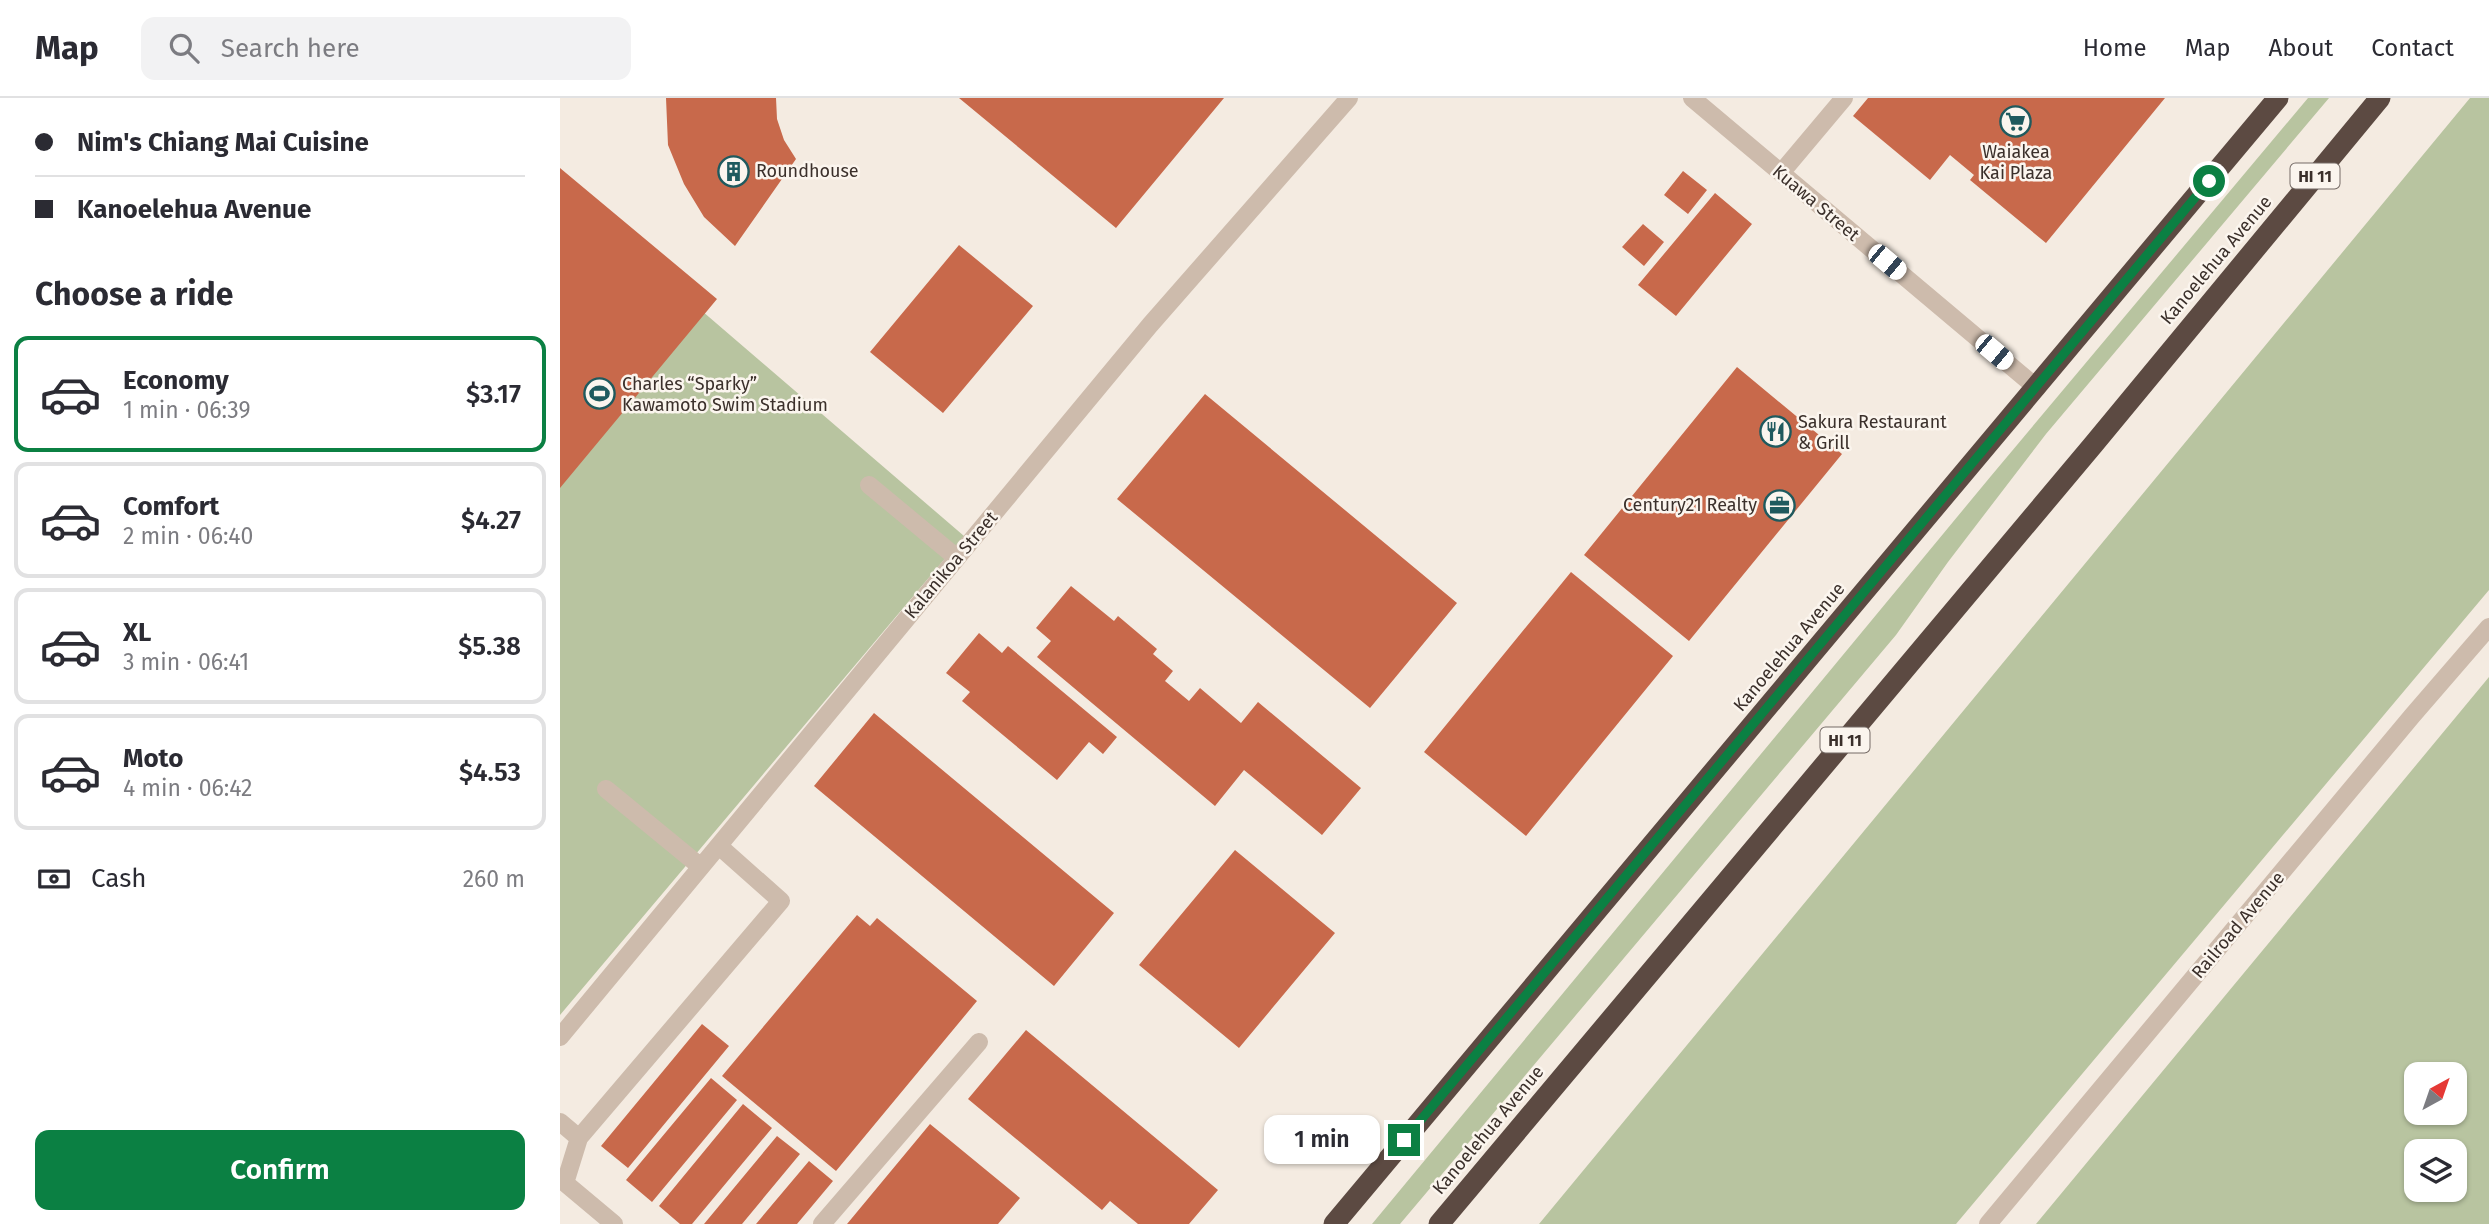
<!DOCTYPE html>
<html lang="en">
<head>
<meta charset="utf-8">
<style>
	body { margin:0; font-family:"Fira Sans",sans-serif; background:#f2f2f3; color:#2b2b33; height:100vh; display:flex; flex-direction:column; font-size:26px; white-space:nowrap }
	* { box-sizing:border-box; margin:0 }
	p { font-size:23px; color:#7c7c81 }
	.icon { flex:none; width:38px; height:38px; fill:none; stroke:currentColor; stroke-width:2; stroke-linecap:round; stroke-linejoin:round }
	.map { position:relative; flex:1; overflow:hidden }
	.drawer { display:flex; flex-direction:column; background:#fff; width:560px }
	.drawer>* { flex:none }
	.guide { display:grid; align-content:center; height:154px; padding:0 35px; background:#fff }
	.needle { width:46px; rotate:40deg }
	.controls { position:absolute; left:1844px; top:964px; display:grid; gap:14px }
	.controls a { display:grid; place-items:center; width:63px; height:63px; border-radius:14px; background:#fff; box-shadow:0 2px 5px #0004; font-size:35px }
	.end { position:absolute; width:32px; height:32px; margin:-16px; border:9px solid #0b8043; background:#fff; box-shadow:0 0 0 4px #fff }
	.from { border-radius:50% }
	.bubble { position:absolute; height:49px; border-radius:14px; background:#fff; box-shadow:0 2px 5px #0004; font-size:23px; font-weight:600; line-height:49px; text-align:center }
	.car { position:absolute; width:21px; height:42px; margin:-21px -10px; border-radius:9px; box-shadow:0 0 5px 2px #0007; background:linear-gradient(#fff 24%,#345 0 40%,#fff 0 76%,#345 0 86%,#fff 0) }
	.guide b { display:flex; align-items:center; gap:24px; height:66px; font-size:26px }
	.guide b+b { border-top:2px solid #e1e1e2 }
	.guide i { width:18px; height:18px; background:#2b2b33 }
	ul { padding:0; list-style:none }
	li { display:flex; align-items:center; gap:21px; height:116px; margin:0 14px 10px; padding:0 21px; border:4px solid #e1e1e2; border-radius:14px }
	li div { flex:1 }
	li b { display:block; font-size:26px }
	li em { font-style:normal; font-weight:600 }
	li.active { border-color:#0b8043 }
	li>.icon { width:63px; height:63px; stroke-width:1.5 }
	h2 { padding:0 35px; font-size:32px; line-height:84px }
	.pay { display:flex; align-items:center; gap:18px; height:77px; padding:0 35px; font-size:26px }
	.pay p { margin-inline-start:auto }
	.cta { display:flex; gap:14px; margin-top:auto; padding:14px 35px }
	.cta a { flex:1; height:80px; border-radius:14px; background:#0b8043; color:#fff; font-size:28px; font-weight:600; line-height:80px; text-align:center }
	header { display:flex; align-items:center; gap:42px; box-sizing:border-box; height:98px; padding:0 35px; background:#fff; border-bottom:2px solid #e1e1e2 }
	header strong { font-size:33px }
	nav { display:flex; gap:38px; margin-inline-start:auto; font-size:24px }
	.search { width:490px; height:63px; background:#f2f2f3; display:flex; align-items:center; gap:18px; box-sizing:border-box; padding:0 24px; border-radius:14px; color:#7c7c81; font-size:26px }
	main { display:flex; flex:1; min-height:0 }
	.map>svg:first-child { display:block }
	.green { fill:#b8c4a0; fill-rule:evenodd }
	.building { fill:#c8694b }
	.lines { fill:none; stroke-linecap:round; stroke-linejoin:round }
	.minor { stroke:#cdbbac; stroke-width:18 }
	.highway { stroke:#5c4a42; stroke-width:21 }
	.route { stroke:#0b8043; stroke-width:9 }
	.labels { text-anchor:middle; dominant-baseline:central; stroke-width:5; stroke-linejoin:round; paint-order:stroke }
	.shield { fill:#fbf5ee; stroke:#756b66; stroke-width:2 }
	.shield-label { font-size:16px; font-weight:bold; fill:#3b302b }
	.poi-label { font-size:18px; fill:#3b302b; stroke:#fbf5ee; text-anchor:start }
	.street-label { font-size:18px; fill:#3b302b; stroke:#fbf5ee }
</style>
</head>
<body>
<header>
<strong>Map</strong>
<div class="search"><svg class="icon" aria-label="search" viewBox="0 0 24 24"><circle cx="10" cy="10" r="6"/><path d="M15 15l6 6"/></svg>Search here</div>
<nav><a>Home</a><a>Map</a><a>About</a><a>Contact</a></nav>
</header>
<main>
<section class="drawer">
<div class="guide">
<b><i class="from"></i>Nim's Chiang Mai Cuisine</b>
<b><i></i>Kanoelehua Avenue</b>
</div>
<h2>Choose a ride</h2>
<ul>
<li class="active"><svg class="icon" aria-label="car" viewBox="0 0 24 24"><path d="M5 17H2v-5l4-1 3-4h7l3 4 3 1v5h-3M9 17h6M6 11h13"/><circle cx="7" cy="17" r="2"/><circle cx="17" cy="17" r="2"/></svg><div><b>Economy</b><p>1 min · 06:39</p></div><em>$3.17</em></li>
<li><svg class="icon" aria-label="car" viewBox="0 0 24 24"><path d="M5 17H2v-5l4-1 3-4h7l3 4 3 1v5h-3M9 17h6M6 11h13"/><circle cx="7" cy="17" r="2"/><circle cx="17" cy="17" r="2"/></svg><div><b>Comfort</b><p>2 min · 06:40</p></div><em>$4.27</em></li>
<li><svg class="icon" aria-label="car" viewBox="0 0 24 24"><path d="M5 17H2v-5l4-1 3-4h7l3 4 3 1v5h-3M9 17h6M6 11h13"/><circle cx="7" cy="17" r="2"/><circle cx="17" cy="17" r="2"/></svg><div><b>XL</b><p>3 min · 06:41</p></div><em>$5.38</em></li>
<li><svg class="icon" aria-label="car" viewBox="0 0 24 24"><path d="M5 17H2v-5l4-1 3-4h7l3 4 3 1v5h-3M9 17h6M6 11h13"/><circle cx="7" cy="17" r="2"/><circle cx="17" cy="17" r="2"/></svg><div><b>Moto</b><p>4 min · 06:42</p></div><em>$4.53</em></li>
</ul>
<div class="pay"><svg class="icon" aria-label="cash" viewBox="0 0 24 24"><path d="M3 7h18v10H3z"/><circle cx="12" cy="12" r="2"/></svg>Cash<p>260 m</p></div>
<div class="cta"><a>Confirm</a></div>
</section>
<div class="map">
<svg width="1929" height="1126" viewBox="0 0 1929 1126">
	<rect width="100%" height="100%" fill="#f4ebe1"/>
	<!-- green -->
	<path class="green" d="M1748 0H1769L1486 336 1388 464 1336 537 840 1126H812L1431 378Z
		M1910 0H1929V492L1396 1126H979Z
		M0 91 404 438 0 917Z
		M1929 579V1126H1476ZM1895 976V1015H1857V976ZM1857 1054H1895V1092H1857Z"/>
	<!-- building -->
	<path class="building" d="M106 0H216L217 21 224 42 236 61 175 148 144 119 124 86 108 47Z
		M399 0H664L556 130Z
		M1308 0H1605L1486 145 1410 82 1414 77 1390 57 1370 82 1293 18Z
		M0 70 157 201 0 390Z
		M1123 73 1147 92 1128 116 1104 97Z
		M1155 95 1192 126 1116 218 1078 187Z
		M1083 126 1104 144 1084 168 1062 149Z
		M399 147 473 208 383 315 310 254Z
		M1177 269 1282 356 1129 543 1024 457Z
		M645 296 897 505 810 610 557 401Z
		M1011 474 1113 558 966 738 864 654Z
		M511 488 554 523 558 518 597 551 593 556 613 573 605 583 629 603 640 590 681 625 698 604 801 690 762 737 684 672 655 708 477 559 491 543 476 530Z
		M419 535 442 555 448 548 557 639 543 656 529 644 497 682 402 603 410 594 386 575Z
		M314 615 554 815 494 888 254 688Z
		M675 752 775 835 679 950 579 867Z
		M297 817 310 828 317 820 417 903 276 1073 162 978Z
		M142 926 169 948 68 1070 41 1048Z
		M466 932 658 1092 629 1126H578L550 1103 542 1112 408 1001Z
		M151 980 177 1002 92 1104 66 1082Z
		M183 1006 212 1030 132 1126H120L99 1108Z
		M370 1026 460 1100 438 1126H287Z
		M217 1038 240 1056 182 1126H144Z
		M249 1063 273 1083 237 1126H196Z"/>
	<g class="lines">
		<!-- minor -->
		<path class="minor" d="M1132 0 1477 290
			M1221 75 1284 0
			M309 387 397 460
			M46 691 141 769
			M0 939 590 227 789 0
			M0 1024 19 1040
			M54 1126 5 1085 19 1040 221 803 159 748
			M262 1126 419 944
			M1428 1126 1852 618 1929 529"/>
		<!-- highway -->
		<path class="highway" d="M774 1126 1718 0
			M879 1126 1533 347 1820 0"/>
	</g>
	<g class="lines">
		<!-- route -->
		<path class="route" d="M844 1042 1649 83"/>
	</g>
	<!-- icons -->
	<defs>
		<symbol id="supermarket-ring" viewBox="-11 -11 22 22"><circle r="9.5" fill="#fbf5ee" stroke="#1f5a5e" stroke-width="1.5"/><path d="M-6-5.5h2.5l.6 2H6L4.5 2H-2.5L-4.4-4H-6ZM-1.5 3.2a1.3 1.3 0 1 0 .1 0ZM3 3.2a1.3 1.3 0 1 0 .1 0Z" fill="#1f5a5e"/></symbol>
		<symbol id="building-ring" viewBox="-11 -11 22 22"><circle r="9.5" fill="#fbf5ee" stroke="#1f5a5e" stroke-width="1.5"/><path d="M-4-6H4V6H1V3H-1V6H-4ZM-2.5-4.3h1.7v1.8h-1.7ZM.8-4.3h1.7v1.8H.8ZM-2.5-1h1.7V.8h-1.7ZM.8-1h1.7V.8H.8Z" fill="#1f5a5e"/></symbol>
		<symbol id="stadium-ring" viewBox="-11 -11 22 22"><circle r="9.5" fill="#fbf5ee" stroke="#1f5a5e" stroke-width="1.5"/><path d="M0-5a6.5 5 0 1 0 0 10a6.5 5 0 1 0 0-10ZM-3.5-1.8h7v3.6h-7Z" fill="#1f5a5e"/></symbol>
		<symbol id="restaurant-ring" viewBox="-11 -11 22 22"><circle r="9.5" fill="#fbf5ee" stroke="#1f5a5e" stroke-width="1.5"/><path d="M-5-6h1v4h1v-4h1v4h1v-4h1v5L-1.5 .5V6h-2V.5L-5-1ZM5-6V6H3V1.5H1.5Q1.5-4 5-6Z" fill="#1f5a5e"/></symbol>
		<symbol id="office-ring" viewBox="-11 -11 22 22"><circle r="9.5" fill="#fbf5ee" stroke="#1f5a5e" stroke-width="1.5"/><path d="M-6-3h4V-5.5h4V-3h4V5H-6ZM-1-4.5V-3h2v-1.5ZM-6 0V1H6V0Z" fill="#1f5a5e"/></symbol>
	</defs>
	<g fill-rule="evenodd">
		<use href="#supermarket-ring" x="1438" y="6" width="35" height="35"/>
		<use href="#building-ring" x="156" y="56" width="35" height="35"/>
		<use href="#stadium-ring" x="22" y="278" width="35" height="35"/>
		<use href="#restaurant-ring" x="1198" y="316" width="35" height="35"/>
		<use href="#office-ring" x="1202" y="390" width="35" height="35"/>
	</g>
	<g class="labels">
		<!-- shield labels -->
		<g class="shield">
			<rect x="1730.5" y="65.5" width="49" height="25" rx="5"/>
			<rect x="1260.5" y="629.5" width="49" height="25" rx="5"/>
		</g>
		<g class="shield-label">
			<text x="1755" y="78">HI 11</text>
			<text x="1285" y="642">HI 11</text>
		</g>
		<!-- poi labels -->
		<g class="poi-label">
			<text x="1456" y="54" text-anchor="middle">Waiakea<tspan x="1456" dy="21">Kai Plaza</tspan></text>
			<text x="196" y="73">Roundhouse</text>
			<text x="62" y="286">Charles “Sparky”<tspan x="62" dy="21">Kawamoto Swim Stadium</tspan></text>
			<text x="1238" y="324">Sakura Restaurant<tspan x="1238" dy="21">&amp; Grill</tspan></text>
			<text x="1197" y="407" text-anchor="end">Century21 Realty</text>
		</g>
		<!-- street labels -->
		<g class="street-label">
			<text transform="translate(1256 105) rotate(40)">Kuawa Street</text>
			<text transform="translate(1656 162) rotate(-50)">Kanoelehua Avenue</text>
			<text transform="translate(391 467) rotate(-50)">Kalanikoa Street</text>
			<text transform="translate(1229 549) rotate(-50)">Kanoelehua Avenue</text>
			<text transform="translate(1678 827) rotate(-50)">Railroad Avenue</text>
			<text transform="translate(928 1032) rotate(-50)">Kanoelehua Avenue</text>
		</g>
	</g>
</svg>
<div class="controls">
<a><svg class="needle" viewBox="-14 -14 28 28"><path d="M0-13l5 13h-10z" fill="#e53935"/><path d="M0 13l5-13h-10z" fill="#7c7c81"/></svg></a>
<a><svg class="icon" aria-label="layers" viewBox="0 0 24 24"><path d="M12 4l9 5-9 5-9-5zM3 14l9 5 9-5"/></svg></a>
</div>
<i class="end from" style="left:1649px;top:83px"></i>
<i class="end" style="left:844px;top:1042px"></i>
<div class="bubble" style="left:704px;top:1017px;width:116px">1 min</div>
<i class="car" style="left:1327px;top:164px;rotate:130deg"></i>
<i class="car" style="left:1434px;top:254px;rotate:130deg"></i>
</div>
</main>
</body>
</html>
